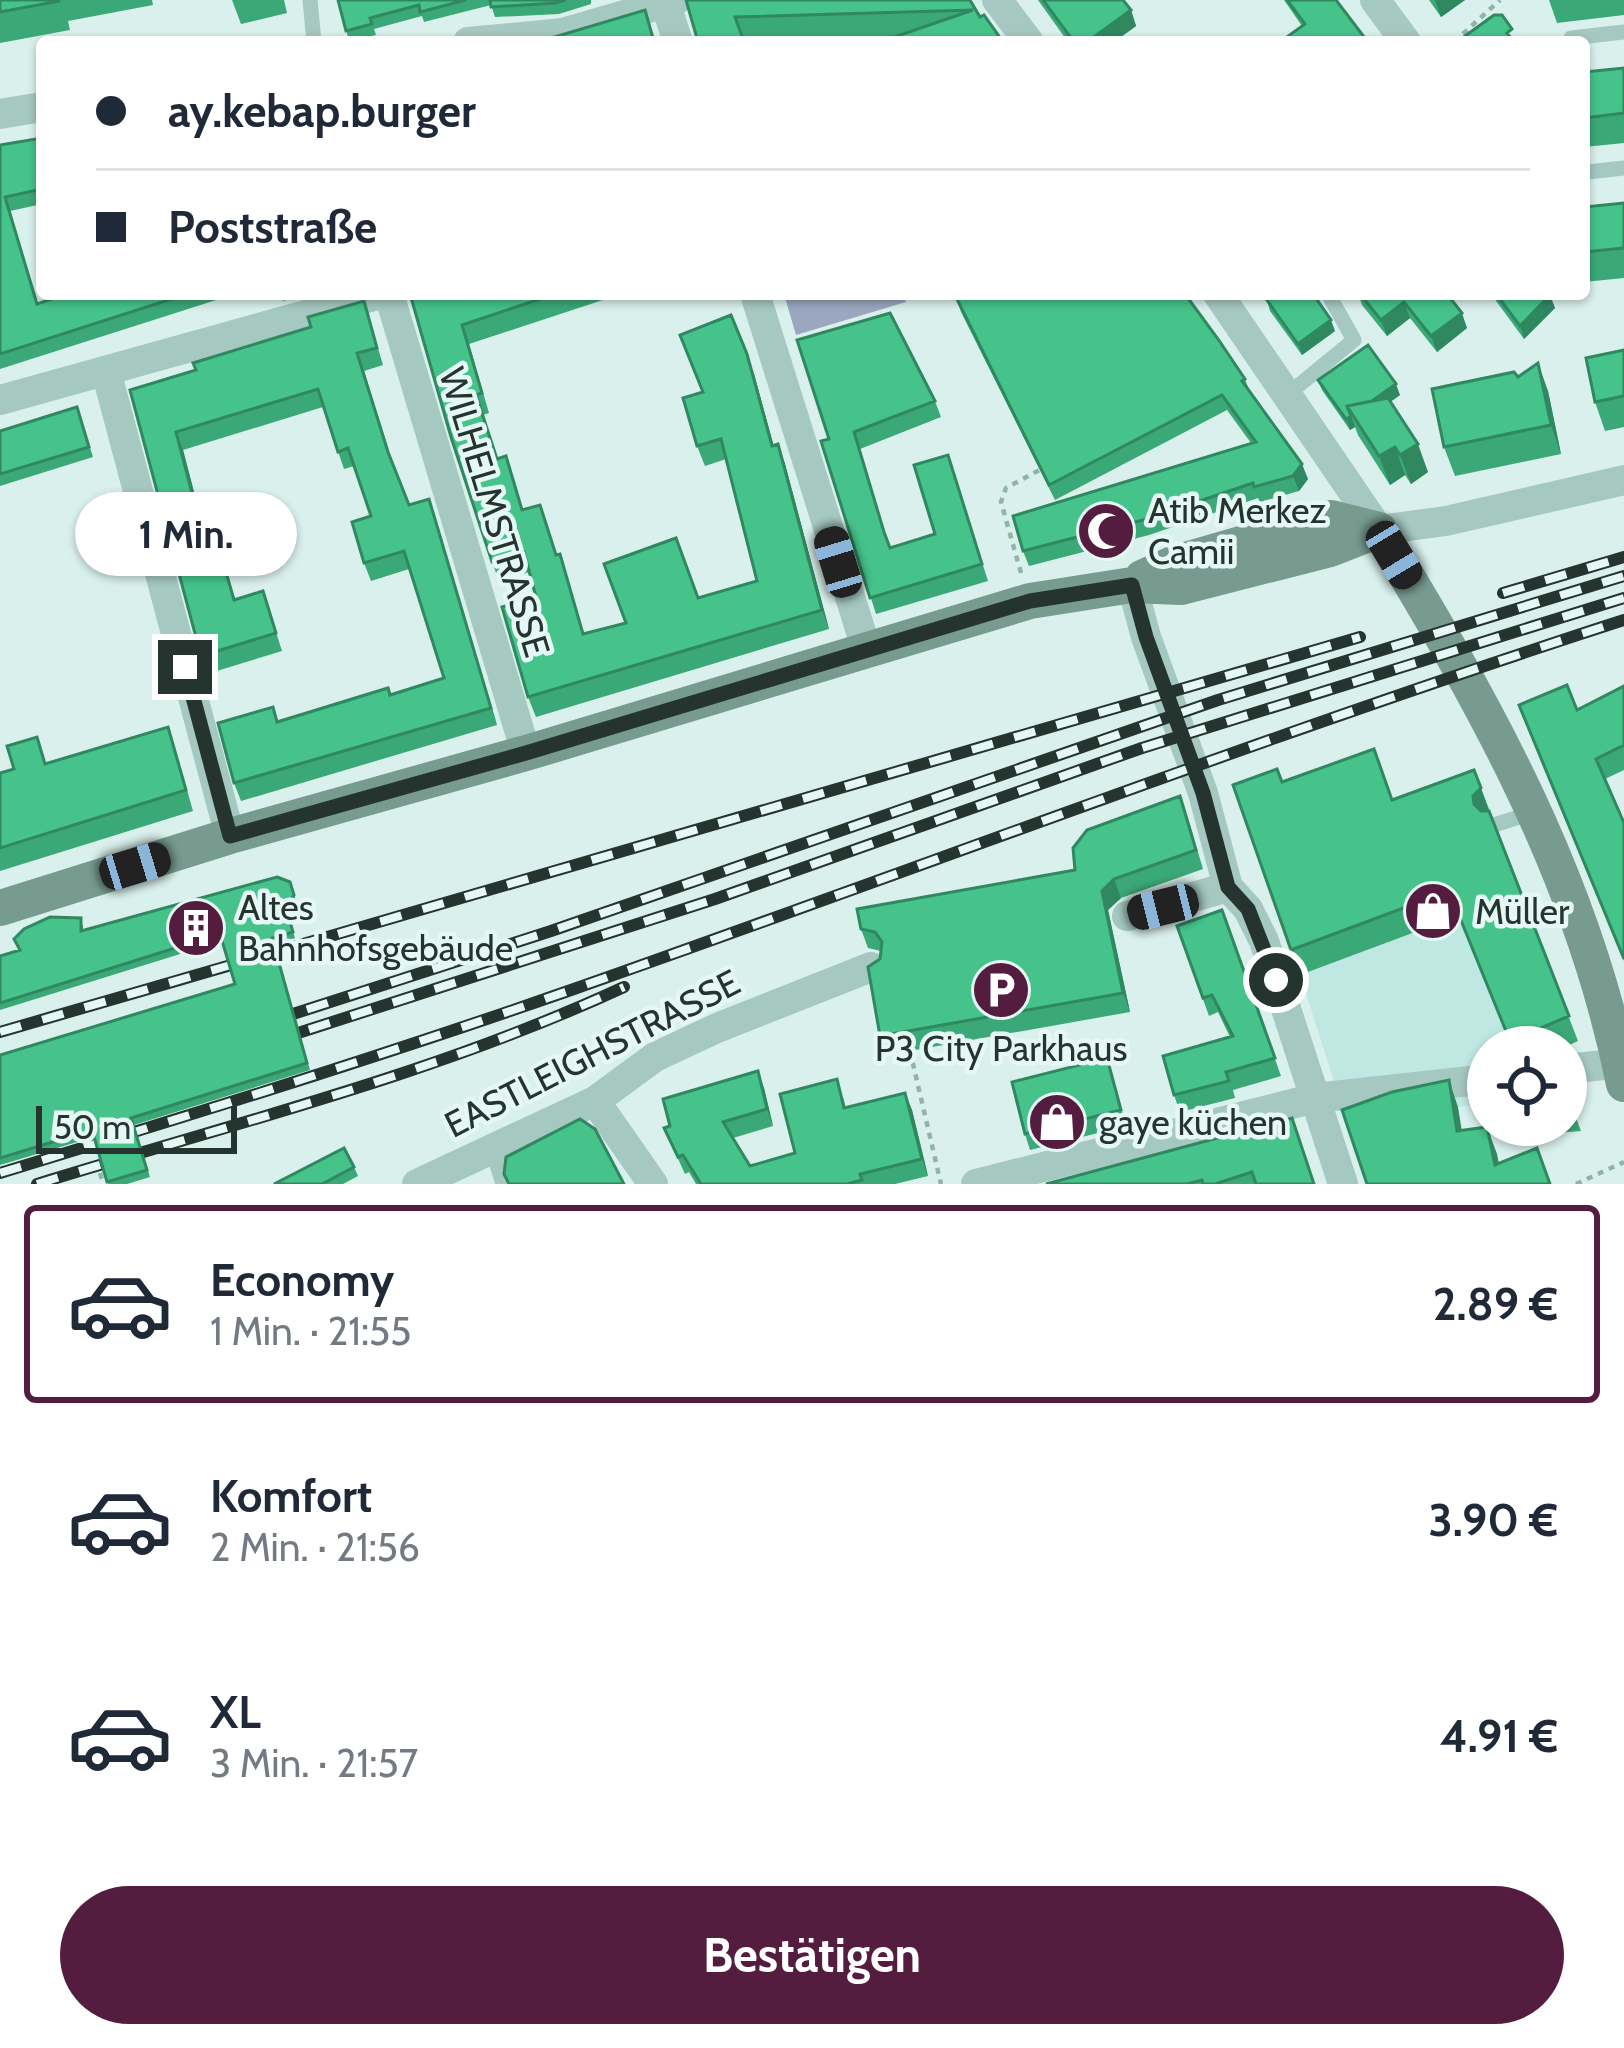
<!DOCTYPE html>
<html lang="de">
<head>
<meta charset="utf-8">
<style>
	body { margin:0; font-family:Cabin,sans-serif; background:#f6f6f7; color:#1f2937; height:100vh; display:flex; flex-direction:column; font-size:45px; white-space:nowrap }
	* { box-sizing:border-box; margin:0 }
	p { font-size:39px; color:#747a83 }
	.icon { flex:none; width:66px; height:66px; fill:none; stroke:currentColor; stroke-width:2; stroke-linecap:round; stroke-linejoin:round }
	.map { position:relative; height:1184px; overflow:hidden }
	.panel { display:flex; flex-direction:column; background:#fff; flex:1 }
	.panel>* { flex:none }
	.top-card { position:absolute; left:36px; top:36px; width:1554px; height:264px; border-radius:12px; box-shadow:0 3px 9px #0004; display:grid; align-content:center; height:264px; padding:0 60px; background:#fff }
	.buttons { position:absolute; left:1467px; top:1026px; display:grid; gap:24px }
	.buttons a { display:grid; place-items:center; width:120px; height:120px; border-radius:50%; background:#fff; box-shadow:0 3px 9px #0004; font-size:60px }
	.scale { position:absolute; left:36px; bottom:30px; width:201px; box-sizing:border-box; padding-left:12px; border:6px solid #26342f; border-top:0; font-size:33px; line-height:42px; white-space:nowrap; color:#26342f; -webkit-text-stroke:9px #e5f8f5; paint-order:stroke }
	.end { position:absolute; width:54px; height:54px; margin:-27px; border:15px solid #26342f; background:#fff; box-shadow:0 0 0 6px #fff }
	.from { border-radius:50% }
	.bubble { position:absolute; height:84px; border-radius:42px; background:#fff; box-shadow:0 3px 9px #0004; font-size:39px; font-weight:700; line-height:84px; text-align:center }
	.car { position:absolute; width:36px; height:72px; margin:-36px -18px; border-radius:15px; box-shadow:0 0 9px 3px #0007; background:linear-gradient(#222 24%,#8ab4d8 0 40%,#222 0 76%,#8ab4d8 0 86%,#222 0) }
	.top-card b { display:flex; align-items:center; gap:42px; height:114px; font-size:45px }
	.top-card b+b { border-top:3px solid #e0e1e3 }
	.top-card i { width:30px; height:30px; background:#1f2937 }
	ul { padding:21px 0 0; list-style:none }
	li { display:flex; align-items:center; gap:36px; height:198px; margin:0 24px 18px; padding:0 36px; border:6px solid transparent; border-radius:12px }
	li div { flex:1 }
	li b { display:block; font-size:45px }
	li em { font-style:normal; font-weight:700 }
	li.active { border-color:#541d3f }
	li>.icon { width:108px; height:108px; stroke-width:1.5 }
	.primary-button { display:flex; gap:24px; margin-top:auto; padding:24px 60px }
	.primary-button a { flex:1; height:138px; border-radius:72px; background:#541d3f; color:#fff; font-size:48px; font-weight:700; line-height:138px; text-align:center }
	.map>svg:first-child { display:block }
	.green { fill:#9aa7bf }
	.plaza { fill:#c0e8e3 }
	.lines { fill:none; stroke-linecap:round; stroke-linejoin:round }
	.path { stroke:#90b4aa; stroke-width:4.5; stroke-dasharray:6 6; stroke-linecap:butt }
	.lane { stroke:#a5c8c0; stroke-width:15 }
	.street { stroke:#a5c8c0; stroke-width:30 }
	.secondary { stroke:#779b8f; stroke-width:36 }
	.rail-casing { stroke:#26342f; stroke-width:12 }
	.rail { stroke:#e5f8f5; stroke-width:8; stroke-dasharray:22; stroke-linecap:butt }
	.wall { fill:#3ba877 }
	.shaded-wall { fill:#308861 }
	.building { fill:#45c38a; stroke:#308861; stroke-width:3 }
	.route { stroke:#26342f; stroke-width:15 }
	.labels { text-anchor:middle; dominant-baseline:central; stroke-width:9; stroke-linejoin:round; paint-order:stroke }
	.poi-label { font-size:36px; fill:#26342f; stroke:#e5f8f5; text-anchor:start }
	.street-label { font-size:36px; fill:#26342f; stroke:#e5f8f5 }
</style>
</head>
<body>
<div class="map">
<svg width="1624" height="1184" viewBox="0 0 1624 1184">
	<rect width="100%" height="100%" fill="#d9f0ed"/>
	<!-- green -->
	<path class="green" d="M784 294H903L906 302 796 335Z"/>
	<!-- plaza -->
	<path class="plaza" d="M1458 916 1512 1047H1488V1101L1402 1119 1352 1137 1300 975Z"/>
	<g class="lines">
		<!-- path -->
		<path class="path" d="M1454 42 1500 0
			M1021 573 1001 502 1006 488 1045 467
			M910 1051 941 1184
			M100 1173 103 1183
			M1576 1184 1624 1162"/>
		<!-- lane -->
		<path class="lane" d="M310 0 314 42
			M1571 38 1624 32
			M1588 172 1624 168
			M1287 395 1354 340 1331 299
			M1494 825 1532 813
			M492 1149 503 1184"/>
		<!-- street -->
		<path class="street" d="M997 0 1029 42
			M1375 0 1406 42
			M665 2 678 42
			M468 42 563 33 676 0
			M0 114 42 107
			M389 294 526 753
			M755 294 867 651
			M1218 294 1379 530 1446 521 1624 480
			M106 371 230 836
			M0 400 381 294
			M1132 585 1146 637 1203 793 1228 887 1248 909 1264 941 1343 1184
			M1127 916 1228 887
			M1566 1069 1624 1063
			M595 1101 653 1184
			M417 1184 595 1101 655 1057 717 1028 871 967
			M976 1184 1315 1098 1488 1079"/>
		<!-- secondary -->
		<path class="secondary" d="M1379 530C1486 706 1583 878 1624 1084
			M1142 578 1175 563 1331 518 1379 530
			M0 908 230 836 526 753 1030 601 1132 585 1181 587 1330 549 1379 530"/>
		<defs>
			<path id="rail" d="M1503 593 1624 557
				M265 1023 551 931 1218 700 1624 576
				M0 1032 1360 637
				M267 1043 715 899 1142 748 1624 598
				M0 1173C191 1115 382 1056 571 990 922 867 1270 734 1624 620
				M37 1184C234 1123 436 1074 624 987"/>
		</defs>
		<!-- rail casing -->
		<use href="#rail" class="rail-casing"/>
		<!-- rail -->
		<use href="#rail" class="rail"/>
	</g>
	<!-- wall -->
	<path class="wall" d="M0 0H152L153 5 68 21 70 30 0 43Z
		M232 0H284L287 13 241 24Z
		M338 0H591V4L559 14 495 17 491 5 424 22 422 16 374 29 376 35 349 41Z
		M686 0H970L980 17 882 41 698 42Z
		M1038 0H1123L1131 10 1136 26 1114 42H1068Z
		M1284 0H1336L1302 26Z
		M1429 0H1465L1441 17Z
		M1549 0H1624V15L1557 23Z
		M1624 68V143L1584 147V72Z
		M42 138V204L10 211 37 303 67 294H235L0 369V145Z
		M1624 203V278L1584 282V207Z
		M281 294H307L283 301Z
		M410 294H621L469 344 489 413 483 415 498 459 513 476 523 510 556 555 560 554 584 634 626 623 757 581 726 459 705 466 697 446 754 374 773 445 778 444 785 464 829 629 536 717 528 697 536 597 529 572 499 582 451 437Z
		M1358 294H1447L1467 328 1437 352 1410 318 1387 336 1362 305Z
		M1491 294H1549L1555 308 1524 339Z
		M956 297 1245 379 1249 390 1308 479 1299 491 1260 502 1258 498 1149 535 1029 566 1023 551 1251 443 1227 410 1055 500 961 312Z
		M1267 300 1335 331 1302 355 1270 311Z
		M364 301 383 365 364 371 393 464 409 505 429 499 497 725 241 801 234 783 273 707 278 721 390 695 444 678 409 569 371 581 364 563 371 516 354 466 344 469 323 407 183 450 200 515 209 513 235 599 263 591 282 651 207 674 201 656 130 390 196 370 311 327Z
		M1624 350V427L1605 431 1595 402Z
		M1518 377 1548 391 1561 454 1455 476 1444 447Z
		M1318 380 1400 395 1390 402 1428 472 1411 484 1405 475 1390 485 1358 435 1355 427 1350 430 1322 390Z
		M935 401 941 417 860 449 890 548 935 534 948 455 988 581 876 614 821 441Z
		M77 407 93 457 0 486V431Z
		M1624 686V770L1605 779 1624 823V961L1519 705 1577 710Z
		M175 748 193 811 0 871V773L46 764Z
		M1474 770 1578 1041 1565 1047H1512L1458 916 1300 975 1233 785 1282 782 1392 800Z
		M1187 815 1203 869 1121 898 1108 910 1130 1012 887 1055 880 1036 881 951 868 948 861 929 1075 870Z
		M290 882 296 902 288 915 295 938 274 945 310 1070 134 1125 150 1177 127 1184H108L94 1137 0 1165V1055L235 984 222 941 0 1010V956L19 950 14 939 83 925V930Z
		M1222 910 1281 1076 1233 1090 1235 1098 1180 1112 1174 1095 1230 1037 1218 1012 1209 1016 1177 926Z
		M1107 1058 1126 1126 1030 1150 1025 1134Z
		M764 1088 773 1126 733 1138 750 1166 795 1153 843 1097 846 1108 905 1093 912 1110 928 1176 895 1184H696L689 1172 685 1174 664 1128Z
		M1566 1091 1581 1131 1505 1137 1501 1125H1566Z
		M1292 1118 1314 1184H1046Z
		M354 1167 358 1176 343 1184H274Z"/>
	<!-- shaded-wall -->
	<path class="shaded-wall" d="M1435 0H1465L1441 17Z
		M1131 10 1136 26 1114 42H1087Z
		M1550 295 1555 308 1524 339 1520 326Z
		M1404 302 1410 318 1387 336 1381 320Z
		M1462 313 1467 328 1437 352 1431 336Z
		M1331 320 1335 331 1302 355 1298 344Z
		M747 354 754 374 779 465 772 446Z
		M1538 363 1548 391 1561 454 1551 425Z
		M1396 384 1400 395 1359 424 1353 415Z
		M1351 416 1355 427 1350 430 1346 419Z
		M176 432 183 450 205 534 198 516Z
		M778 444 785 464 829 629 822 610Z
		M1418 444 1428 472 1411 484 1400 455Z
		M1395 447 1405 475 1390 485 1379 456Z
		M1302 464 1308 479 1299 491 1293 476Z
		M429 499 435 517 497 725 491 708Z
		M1481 788 1490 814 1483 821 1474 804 1473 796Z
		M1114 879 1121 898 1108 910 1130 1012 1123 993 1102 891Z
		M294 895 296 902 288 915 295 938 286 908Z
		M758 1071 764 1088 773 1126 767 1109Z
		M1449 1080 1458 1107 1466 1157 1457 1131Z
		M905 1093 912 1110 928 1176 922 1159Z
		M1487 1127 1497 1154 1503 1184 1495 1165Z"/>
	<!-- building -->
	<path class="building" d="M0 0H59V1L0 12Z
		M338 0H466L420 12 419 5 370 18 372 24 346 31Z
		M490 0H566L555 3 491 7Z
		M686 0H970L980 17 984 15 1003 42H880L973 10 735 17 744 42H698Z
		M1043 0H1123L1131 10 1087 42H1074Z
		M1287 0H1336L1368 42H1280L1305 24Z
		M645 10 653 38 640 42H552L551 38Z
		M1494 15H1502L1512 29 1507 33 1514 42H1470L1465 36Z
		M1624 68V113L1584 118V72Z
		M42 138V189L5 197 37 304 66 294H187L0 354V145Z
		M1624 203V248L1584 252V207Z
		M410 294H555L462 325 482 393 476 395 497 459 506 456 522 510 540 505 556 555 560 554 583 634 626 623 604 564 676 538 698 598 757 581 721 439 697 446 683 398 703 392 680 335 731 315 747 354 772 446 778 444 822 610 528 697 502 607 536 597 524 552 492 562 451 437Z
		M961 294H1185L1218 339 1245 379 1242 381 1302 464 1293 476 1254 487 1253 483 1143 520 1023 551 1013 516 1256 442 1222 395 1049 485 956 297Z
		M1275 294H1313L1331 320 1298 344 1267 300Z
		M1360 294H1447L1462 313 1431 336 1404 302 1381 320Z
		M1496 294H1549L1550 295 1520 326Z
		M364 301 377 348 357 353 388 452 409 505 429 499 491 708 234 783 218 723 273 707 277 722 388 688 390 695 444 678 404 551 364 563 352 522 371 516 348 448 338 452 318 389 176 432 198 516 209 513 234 600 263 591 276 633 201 656 130 390 196 370 193 363 311 327 308 317Z
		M890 313 935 401 854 432 884 532 890 548 935 534 914 465 948 455 982 564 870 598 821 441 829 439 797 340Z
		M1368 345 1396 384 1372 401 1347 406 1351 416 1346 419 1318 380Z
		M1624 350V396L1595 402 1586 358Z
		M1538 363 1551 425 1444 447 1432 389 1514 372 1518 377Z
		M1388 398 1418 444 1400 455 1395 447 1379 456 1347 406Z
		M77 407 89 447 0 474V431Z
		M1567 685 1577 710 1624 686V745L1596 759 1624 823V959L1519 705Z
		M168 727 186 790 0 848V773L14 769 7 746 37 737 45 764Z
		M1374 749 1392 800 1474 770 1481 788 1473 796 1474 804 1481 811H1489L1569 1016 1510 1041 1449 891 1291 950 1233 785 1277 769 1282 782Z
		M1180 796 1196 850 1114 879 1102 891 1123 993 880 1036 868 967 880 959 882 942 875 932 861 929 857 909 1075 870 1073 848 1087 830Z
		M277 877 290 882 294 895 286 908 293 932 272 938 307 1063 131 1118 147 1170 107 1182 92 1130 0 1158V1055L235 984 220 934 0 1003V956L20 950 14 939 24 929 50 917 81 918V931Z
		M1222 910 1275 1058 1226 1072 1229 1081 1174 1095 1163 1056 1233 1036 1212 995 1203 998 1177 926Z
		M1107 1058 1121 1110 1025 1134 1012 1082Z
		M758 1071 767 1109 723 1122 750 1166 795 1153 780 1094 837 1079 844 1108 905 1093 922 1159 860 1174 862 1180 847 1184H701L683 1155 678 1157 664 1128 670 1126 663 1099Z
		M1449 1080 1457 1131 1487 1127 1495 1165 1537 1148 1550 1184H1367L1342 1110 1392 1092Z
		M1292 1118 1314 1184H1256L1252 1172 1215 1184H1203L1202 1180 1187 1184H1046Z
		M580 1119 595 1129 624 1184H509L504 1174 506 1157Z
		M344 1148 354 1167 322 1184H274Z"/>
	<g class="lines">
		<!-- route -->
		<path class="route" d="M185 667 230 836 526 753 1030 601 1132 585 1146 637 1203 793 1228 887 1248 909 1276 980"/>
	</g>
	<!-- icons -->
	<defs>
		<symbol id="mosque-disc" viewBox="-11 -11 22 22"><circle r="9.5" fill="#541d3f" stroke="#e5f8f5"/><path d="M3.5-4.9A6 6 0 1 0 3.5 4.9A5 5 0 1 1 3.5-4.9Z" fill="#fff"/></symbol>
		<symbol id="shop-disc" viewBox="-11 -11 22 22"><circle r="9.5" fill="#541d3f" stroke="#e5f8f5"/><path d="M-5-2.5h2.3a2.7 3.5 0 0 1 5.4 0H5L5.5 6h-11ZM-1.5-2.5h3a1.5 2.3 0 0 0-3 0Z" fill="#fff"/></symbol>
		<symbol id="building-disc" viewBox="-11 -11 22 22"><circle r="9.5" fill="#541d3f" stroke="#e5f8f5"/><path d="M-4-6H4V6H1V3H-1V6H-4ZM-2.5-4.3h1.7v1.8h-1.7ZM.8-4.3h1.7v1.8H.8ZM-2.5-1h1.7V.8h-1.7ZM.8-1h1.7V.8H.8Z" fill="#fff"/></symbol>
		<symbol id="parking-disc" viewBox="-11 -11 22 22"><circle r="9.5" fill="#541d3f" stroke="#e5f8f5"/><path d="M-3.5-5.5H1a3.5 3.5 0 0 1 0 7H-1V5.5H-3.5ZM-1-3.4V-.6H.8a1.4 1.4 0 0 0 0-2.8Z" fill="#fff"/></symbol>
	</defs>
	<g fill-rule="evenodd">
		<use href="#mosque-disc" x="1073" y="498" width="66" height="66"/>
		<use href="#shop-disc" x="1400" y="878" width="66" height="66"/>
		<use href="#building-disc" x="163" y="895" width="66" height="66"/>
		<use href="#parking-disc" x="968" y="957" width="66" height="66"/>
		<use href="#shop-disc" x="1024" y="1089" width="66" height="66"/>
	</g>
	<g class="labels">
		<!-- poi labels -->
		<g class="poi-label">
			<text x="1148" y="510">Atib Merkez<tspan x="1148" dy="41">Camii</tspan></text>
			<text x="238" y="907">Altes<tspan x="238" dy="41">Bahnhofsgebäude</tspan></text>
			<text x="1475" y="911">Müller</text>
			<text x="1001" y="1048" text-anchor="middle">P3 City Parkhaus</text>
			<text x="1099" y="1122">gaye küchen</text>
		</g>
		<!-- street labels -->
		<g class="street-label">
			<text transform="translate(495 512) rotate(73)">WILHELMSTRASSE</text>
			<text transform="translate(592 1053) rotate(-27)">EASTLEIGHSTRASSE</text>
		</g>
	</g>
</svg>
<div class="buttons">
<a><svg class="icon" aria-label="locate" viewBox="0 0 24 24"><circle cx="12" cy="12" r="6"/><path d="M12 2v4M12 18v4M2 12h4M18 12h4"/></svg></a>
</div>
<div class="scale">50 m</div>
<i class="end from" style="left:1276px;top:980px"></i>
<i class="end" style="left:185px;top:667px"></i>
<div class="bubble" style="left:75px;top:492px;width:222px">1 Min.</div>
<i class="car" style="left:1394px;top:555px;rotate:149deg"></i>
<i class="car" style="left:838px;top:562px;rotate:343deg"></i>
<i class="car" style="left:135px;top:866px;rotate:73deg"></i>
<i class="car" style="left:1163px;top:907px;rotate:256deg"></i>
<div class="top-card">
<b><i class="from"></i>ay.kebap.burger</b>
<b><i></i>Poststraße</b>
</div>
</div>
<section class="panel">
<ul>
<li class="active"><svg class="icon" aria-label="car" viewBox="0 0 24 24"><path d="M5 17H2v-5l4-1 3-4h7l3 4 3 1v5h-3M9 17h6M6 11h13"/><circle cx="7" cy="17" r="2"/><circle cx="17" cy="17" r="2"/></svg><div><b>Economy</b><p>1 Min. · 21:55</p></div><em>2.89 €</em></li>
<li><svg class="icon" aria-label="car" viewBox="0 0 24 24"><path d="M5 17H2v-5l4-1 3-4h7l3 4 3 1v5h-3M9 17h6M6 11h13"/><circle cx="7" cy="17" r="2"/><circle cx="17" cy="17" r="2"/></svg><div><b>Komfort</b><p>2 Min. · 21:56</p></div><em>3.90 €</em></li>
<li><svg class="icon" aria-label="car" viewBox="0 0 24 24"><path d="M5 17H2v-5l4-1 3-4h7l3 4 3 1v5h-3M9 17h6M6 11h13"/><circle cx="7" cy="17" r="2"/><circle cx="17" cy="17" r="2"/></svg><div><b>XL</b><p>3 Min. · 21:57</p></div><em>4.91 €</em></li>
</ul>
<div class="primary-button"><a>Bestätigen</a></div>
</section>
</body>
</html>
